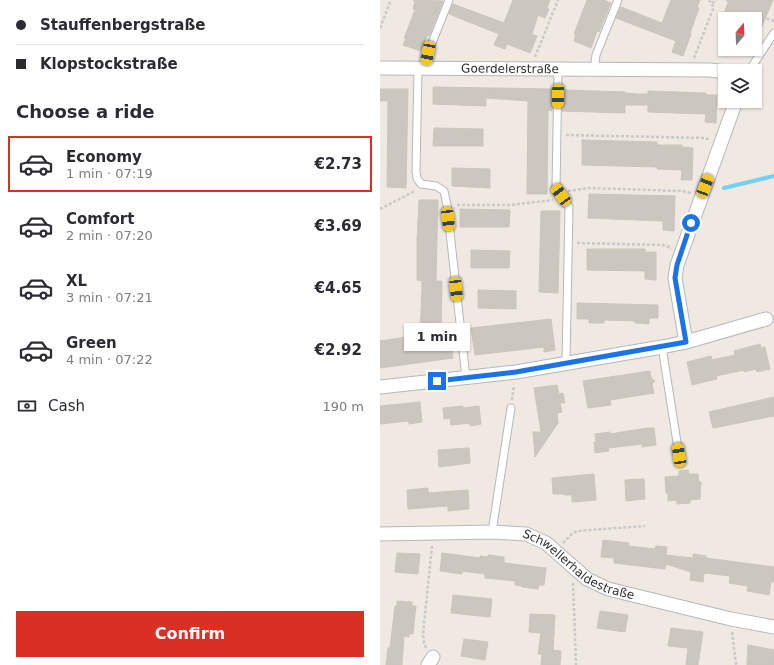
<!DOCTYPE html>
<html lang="en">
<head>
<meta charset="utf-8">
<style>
	body { margin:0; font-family:"DejaVu Sans",sans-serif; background:#f7f7f7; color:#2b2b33; height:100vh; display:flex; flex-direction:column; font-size:15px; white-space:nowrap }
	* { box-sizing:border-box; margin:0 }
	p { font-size:13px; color:#7c7c81 }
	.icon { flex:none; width:22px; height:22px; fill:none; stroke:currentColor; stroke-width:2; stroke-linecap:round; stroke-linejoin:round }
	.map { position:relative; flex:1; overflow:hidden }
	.sheet { display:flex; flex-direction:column; background:#fff; width:380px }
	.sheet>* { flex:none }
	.guide { display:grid; align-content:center; height:88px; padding:0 16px; background:#fff }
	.needle { width:26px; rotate:19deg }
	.fabs { position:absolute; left:338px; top:12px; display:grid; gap:8px }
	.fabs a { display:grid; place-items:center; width:44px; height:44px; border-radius:0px; background:#fff; box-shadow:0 1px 3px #0004; font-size:20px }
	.end { position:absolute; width:18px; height:18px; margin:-9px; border:5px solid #1a73e8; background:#fff; box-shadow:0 0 0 2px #fff }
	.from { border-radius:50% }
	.bubble { position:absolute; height:28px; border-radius:0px; background:#fff; box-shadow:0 1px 3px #0004; font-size:13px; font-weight:700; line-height:28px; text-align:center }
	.car { position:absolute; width:12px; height:24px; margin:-12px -6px; border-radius:5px; box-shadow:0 0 3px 1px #0007; background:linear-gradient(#f5c518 24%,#345 0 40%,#f5c518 0 76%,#345 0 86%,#f5c518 0) }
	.guide b { display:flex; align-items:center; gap:14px; height:38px; font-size:15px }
	.guide b+b { border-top:1px solid #e1e1e2 }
	.guide i { width:10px; height:10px; background:#2b2b33 }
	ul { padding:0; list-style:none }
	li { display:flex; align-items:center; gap:12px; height:56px; margin:0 8px 6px; padding:0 8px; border:2px solid transparent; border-radius:0px }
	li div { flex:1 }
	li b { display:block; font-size:15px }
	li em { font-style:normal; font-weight:700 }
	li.on { border-color:#d93025 }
	li>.icon { width:36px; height:36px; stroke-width:1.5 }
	h2 { padding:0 16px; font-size:18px; line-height:48px }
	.pay { display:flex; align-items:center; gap:10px; height:44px; padding:0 16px; font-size:15px }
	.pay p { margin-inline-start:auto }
	.cta { display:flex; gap:8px; margin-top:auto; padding:8px 16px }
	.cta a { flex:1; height:46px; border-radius:0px; background:#d93025; color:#fff; font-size:16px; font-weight:700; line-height:46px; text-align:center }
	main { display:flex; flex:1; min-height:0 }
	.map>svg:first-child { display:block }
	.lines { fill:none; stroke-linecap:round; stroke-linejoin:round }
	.stream { stroke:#75cff0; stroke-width:4 }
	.building { fill:#cbc7bf; stroke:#cbc5ba }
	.service-casing { stroke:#b4b7c1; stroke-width:9 }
	.minor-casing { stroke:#b4b7c1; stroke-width:15 }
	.path { stroke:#c9c9c9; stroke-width:2.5; stroke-dasharray:3 2; stroke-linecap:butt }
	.service { stroke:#fff; stroke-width:7 }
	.minor { stroke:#fff; stroke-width:13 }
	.route { stroke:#1a73e8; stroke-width:5 }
	.labels { text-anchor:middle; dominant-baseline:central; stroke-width:4; stroke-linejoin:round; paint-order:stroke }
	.street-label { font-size:12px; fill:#2e2e2e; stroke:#fff }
</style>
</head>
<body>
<main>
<section class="sheet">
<div class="guide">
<b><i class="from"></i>Stauffenbergstraße</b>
<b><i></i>Klopstockstraße</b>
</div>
<h2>Choose a ride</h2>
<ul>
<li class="on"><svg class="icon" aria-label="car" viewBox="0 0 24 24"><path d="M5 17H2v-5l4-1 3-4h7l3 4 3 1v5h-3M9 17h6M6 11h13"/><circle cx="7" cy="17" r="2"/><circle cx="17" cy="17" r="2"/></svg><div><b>Economy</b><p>1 min · 07:19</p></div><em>€2.73</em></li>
<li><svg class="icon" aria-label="car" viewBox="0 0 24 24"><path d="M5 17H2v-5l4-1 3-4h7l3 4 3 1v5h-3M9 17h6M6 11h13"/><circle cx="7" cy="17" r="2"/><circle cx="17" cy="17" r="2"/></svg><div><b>Comfort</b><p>2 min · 07:20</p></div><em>€3.69</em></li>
<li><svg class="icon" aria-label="car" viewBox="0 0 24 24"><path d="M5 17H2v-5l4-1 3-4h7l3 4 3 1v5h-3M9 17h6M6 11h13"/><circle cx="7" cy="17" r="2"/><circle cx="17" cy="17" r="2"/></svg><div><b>XL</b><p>3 min · 07:21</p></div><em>€4.65</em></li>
<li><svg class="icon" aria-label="car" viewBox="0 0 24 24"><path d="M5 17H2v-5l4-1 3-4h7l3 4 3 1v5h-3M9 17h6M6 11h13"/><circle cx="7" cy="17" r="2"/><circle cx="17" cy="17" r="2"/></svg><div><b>Green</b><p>4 min · 07:22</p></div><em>€2.92</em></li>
</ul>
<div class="pay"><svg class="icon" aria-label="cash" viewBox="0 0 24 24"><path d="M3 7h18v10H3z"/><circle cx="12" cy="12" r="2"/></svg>Cash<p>190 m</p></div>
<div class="cta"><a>Confirm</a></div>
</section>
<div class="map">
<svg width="394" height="665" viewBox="0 0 394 665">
	<rect width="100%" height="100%" fill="#efe9e1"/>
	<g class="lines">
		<!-- stream -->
		<path class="stream" d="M344 188 394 176"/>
	</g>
	<!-- building -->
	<path class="building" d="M33 0 63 1 49 36H47L41 51 23 45 26 38H24L35 10 33 9 35 2Z
		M133 0H170L167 8 169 9 165 18 158 15 152 34 157 36 150 53 127 44 125 49 114 45 119 34 69 14 73 4 124 23Z
		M207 0H224L231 3 219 32 217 31 211 48 194 41 196 34H194Z
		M291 0H320L317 7 319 8 310 33 311 34 303 56 292 52 296 41 236 18 241 7 282 23Z
		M349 0H393L375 43V19H342Z
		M53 87 173 89 172 111 168 110 167 194H147L148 101 106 98V106L53 104Z
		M0 89H28L26 188 7 187 8 101H0Z
		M183 90 245 92V93L258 94H268V91L326 93V95H337L336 123 325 122 326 114 268 112V105H245V113L182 111Z
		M54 128 103 129V146H53Z
		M202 140 277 142V145H302V147L313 148 312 180H301L302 170 277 169V167L202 165Z
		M72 168 110 169V188L72 186Z
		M209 194 295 196 294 231 283 230V221L208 218Z
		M39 200H58L56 281H62L61 333 70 332 73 358 0 368V341L40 335 42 289V281L37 280V240Z
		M80 209 130 210 129 227H80Z
		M161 211H180L178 293 159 292Z
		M207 249H265V252H276V280L265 279V271L207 270Z
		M91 250 130 251 129 268H91Z
		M98 290 136 291V309L98 308Z
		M197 303 278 305V318H269V324L255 323V321L224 320V323H209V319H197Z
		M171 319 175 350 164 352V347L95 355 91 328Z
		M380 344 381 348 385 347 390 369 377 372 376 369 364 372V370L336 376 337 379 312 385 307 362 331 356 332 360 355 355 354 351Z
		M270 371 271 378 275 381 272 384 274 393 230 400 231 405 208 408 203 381Z
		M177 385 179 394 183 393 185 403H180L182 412 177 413 178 423 155 457 153 432H161L154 388Z
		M394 397V416L333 428 329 412Z
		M40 402 42 422 29 424V421L0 424V406Z
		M83 406V408L99 406 101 424 90 426V423L71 425 70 418 64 419 63 408Z
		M267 428H274L276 445 262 447V444L228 448 229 451 215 453 214 442H216L215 434 230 432V434Z
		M89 448 90 463 59 467 58 450Z
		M308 470 309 474H318L319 482H321L320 499 310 500V503L297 504V500L288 501V493H286L285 477 299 476V471Z
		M214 474 216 500 192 502V495H184V494H173L172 478Z
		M264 479 265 499 246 501 245 480Z
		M48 488V493L88 490 89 509 68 511V506L28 509 27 490Z
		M223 540 249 543 248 546 275 549 276 546 287 547 286 555 313 558V554L326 556V558L394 567V582H391L389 595 367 591 368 586 349 583 350 576 324 573 323 582 310 580 311 572 286 564 285 569 234 563V558L221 557Z
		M17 553 40 554 38 574 15 572Z
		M62 553 100 558V556L108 557V555L124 557V563L166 568 164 585H159L158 589 142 587V586L135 585V581L105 578V574L82 571V574L60 571Z
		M73 595 112 599 110 617 71 613Z
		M17 601 32 602V606H36L33 634H29V637L24 636 22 665H6L8 648H10L15 606H17Z
		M220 611 248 615 245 632 217 628Z
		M150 614 175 615 173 650 181 651 180 665H161L162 654H158L161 633 149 632Z
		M291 628 323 632 318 665H306L308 648 288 646Z
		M84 639 108 642 105 660 81 656Z
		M368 645 394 650V665H367Z"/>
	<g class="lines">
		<defs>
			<path id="service" d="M38 68 36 172 37 178 41 184 56 186 64 191 67 205 86 378
				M45 68 48 53 69 0
				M178 70 176 189 189 207 186 363
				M214 70 216 55 238 0
				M369 71 394 33
				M282 347 299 455
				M112 532 131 408"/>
			<g id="minor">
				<path id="s1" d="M0 68 330 70 345 72"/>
				<path d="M306 342 295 278 297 265 356 101"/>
				<path d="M0 387 136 372 282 347 306 342 386 319"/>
				<path id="s2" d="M0 534 112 532 146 534 166 543 207 579 228 589 351 619 394 627"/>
				<path d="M48 665 53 657"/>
			</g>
		</defs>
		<!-- service casing -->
		<use href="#service" class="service-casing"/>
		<!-- minor casing -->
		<use href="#minor" class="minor-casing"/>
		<!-- path -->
		<path class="path" d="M346 0 371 10 375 14 394 21
			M332 3 337 0
			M0 28 11 0
			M155 57 178 0
			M314 58 333 9V6L329 0
			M186 135 325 138 330 140
			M188 191 209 188 302 191 311 193
			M77 205H130L173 200
			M0 209 35 191
			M197 243 283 245 292 248
			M132 400 134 385
			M183 543 192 534 197 531 265 526
			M193 583 196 665
			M352 632 356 665
			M46 648 44 642 43 634 52 546"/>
		<!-- service -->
		<use href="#service" class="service"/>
		<!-- minor -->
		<use href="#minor" class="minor"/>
	</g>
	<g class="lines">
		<!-- route -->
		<path class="route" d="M57 381 136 372 306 342 295 278 297 265 311 223"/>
	</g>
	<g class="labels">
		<!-- street labels -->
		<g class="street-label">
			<text stroke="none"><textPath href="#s1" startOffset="130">Goerdelerstraße</textPath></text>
			<text stroke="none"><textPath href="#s2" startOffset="208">Schwellerhaldestraße</textPath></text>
		</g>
	</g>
</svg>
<div class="fabs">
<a><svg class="needle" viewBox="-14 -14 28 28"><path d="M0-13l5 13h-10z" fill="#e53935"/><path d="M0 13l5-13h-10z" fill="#7c7c81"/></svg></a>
<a><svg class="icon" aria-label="layers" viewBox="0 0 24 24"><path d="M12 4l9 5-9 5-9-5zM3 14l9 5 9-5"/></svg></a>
</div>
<i class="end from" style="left:311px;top:223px"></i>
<i class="end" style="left:57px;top:381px"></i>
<div class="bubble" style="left:24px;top:323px;width:66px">1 min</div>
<i class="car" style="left:48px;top:53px;rotate:191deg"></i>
<i class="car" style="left:178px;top:96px;rotate:181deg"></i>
<i class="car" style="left:325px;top:186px;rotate:21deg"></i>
<i class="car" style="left:181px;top:195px;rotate:324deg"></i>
<i class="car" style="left:68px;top:219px;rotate:173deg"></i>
<i class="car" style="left:76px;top:289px;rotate:174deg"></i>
<i class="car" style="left:299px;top:455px;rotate:351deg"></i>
</div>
</main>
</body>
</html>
